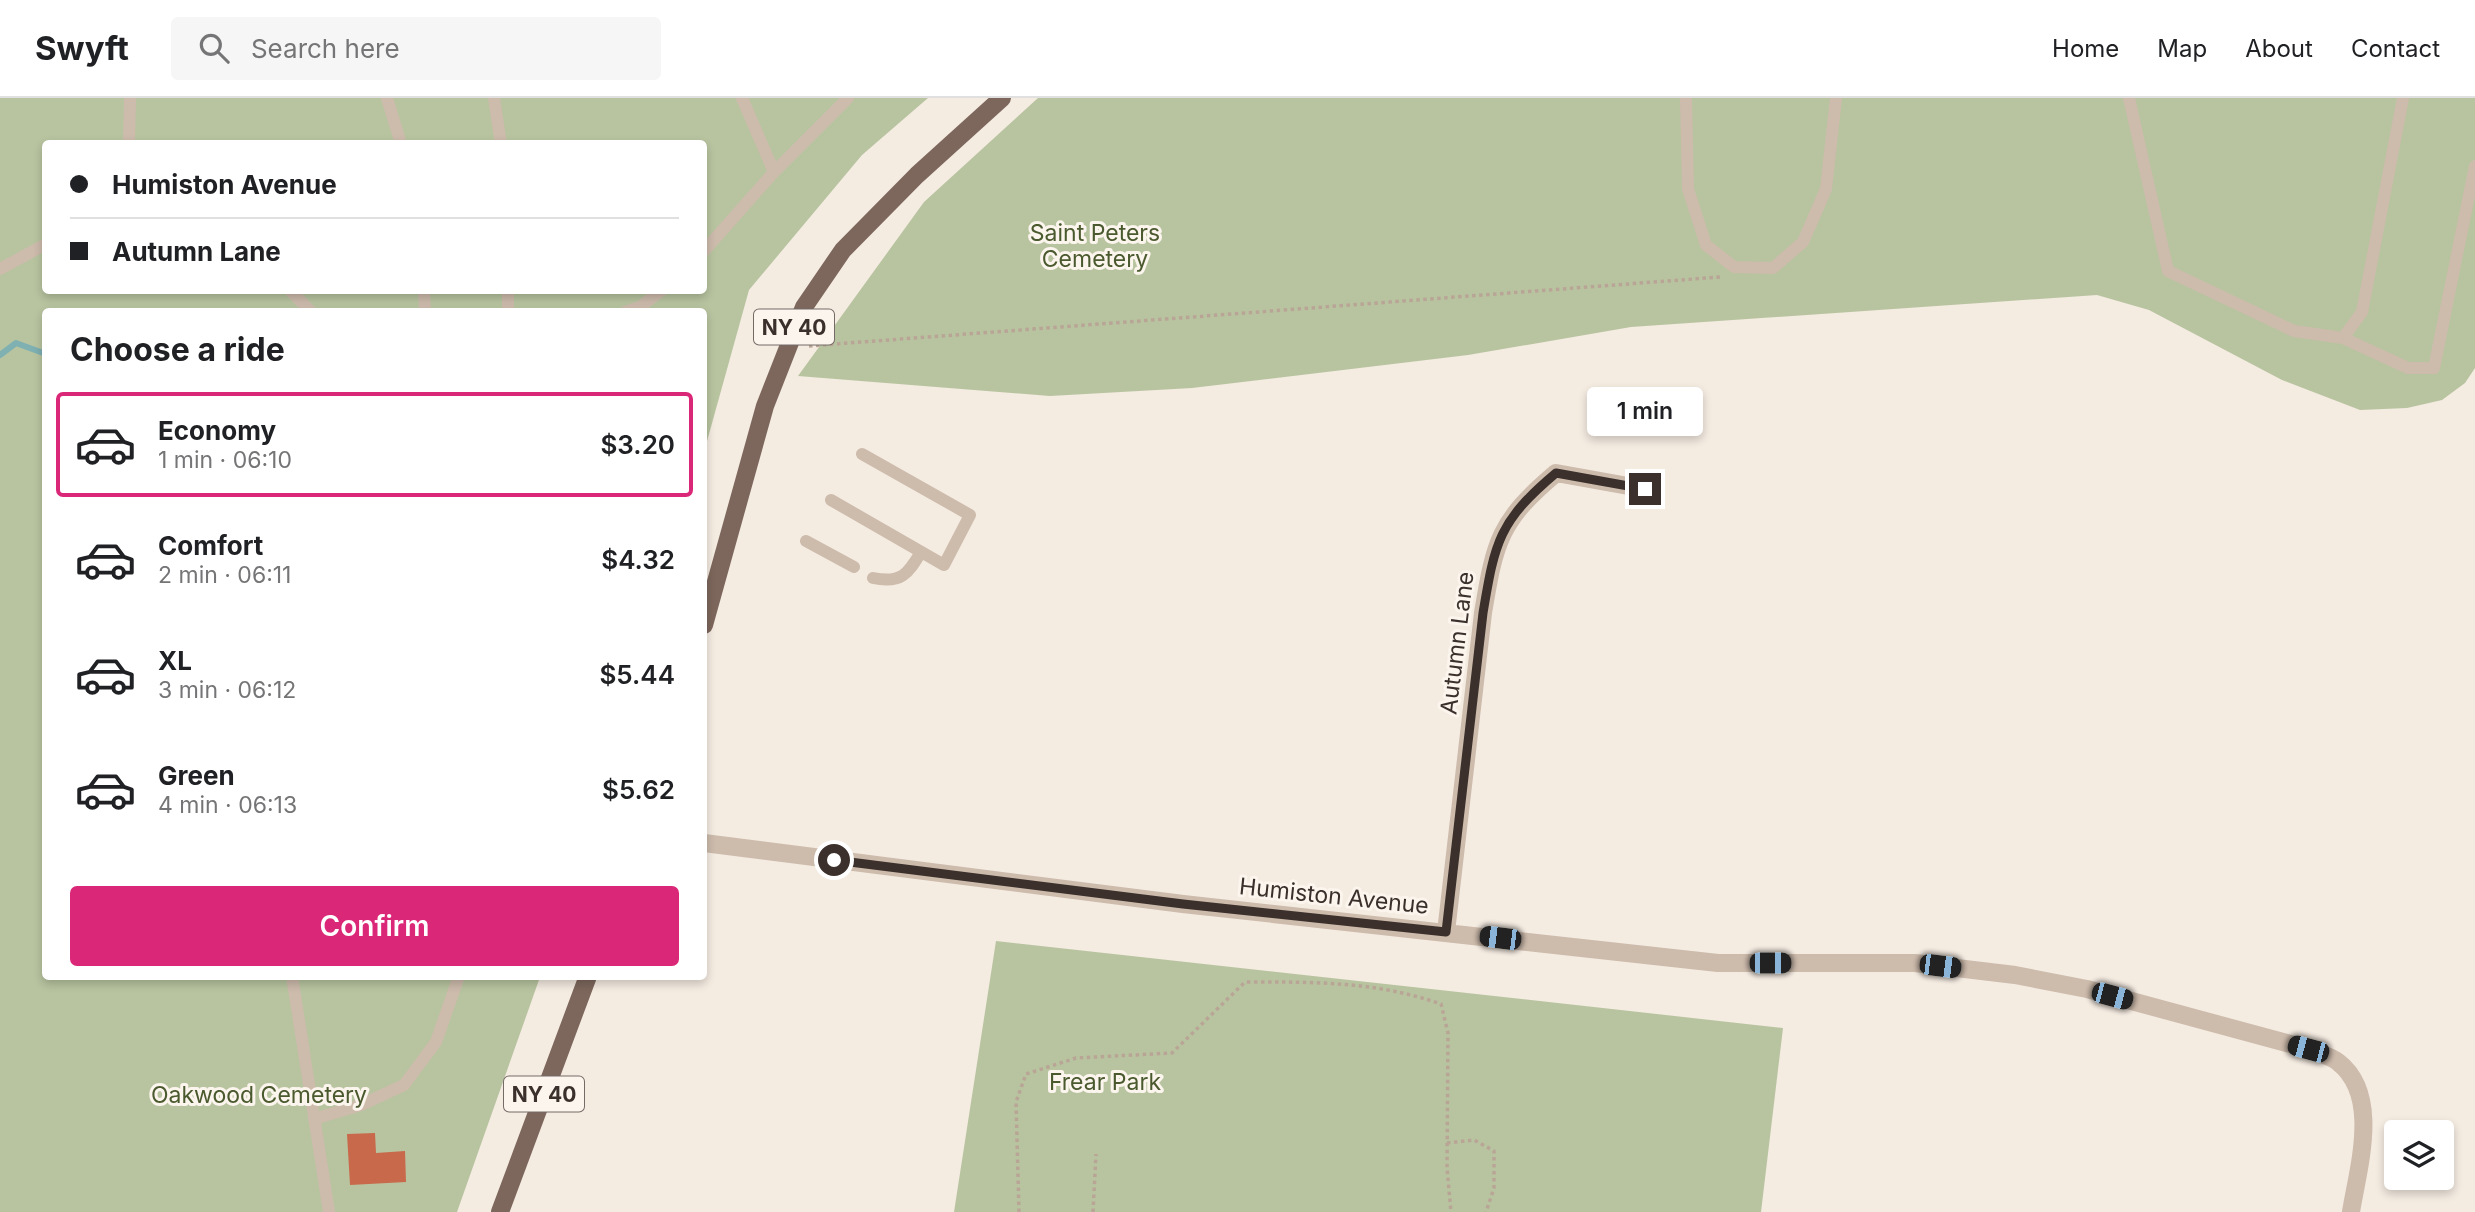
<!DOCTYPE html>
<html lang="en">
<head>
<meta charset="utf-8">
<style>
	body { margin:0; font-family:Inter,sans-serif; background:#f6f6f6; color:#202124; height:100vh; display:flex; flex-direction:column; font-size:26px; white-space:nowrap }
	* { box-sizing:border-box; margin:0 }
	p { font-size:23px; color:#757577 }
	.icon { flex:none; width:38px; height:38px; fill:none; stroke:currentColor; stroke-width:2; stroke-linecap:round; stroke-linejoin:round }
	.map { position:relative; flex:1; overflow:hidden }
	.sheet { position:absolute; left:42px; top:210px; width:665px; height:672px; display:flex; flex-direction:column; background:#fff; border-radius:7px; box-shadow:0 4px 10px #0003 }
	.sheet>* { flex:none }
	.top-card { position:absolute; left:42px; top:42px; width:665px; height:154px; border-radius:7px; box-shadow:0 4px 10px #0003; display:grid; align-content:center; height:154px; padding:0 28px; background:#fff }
	.fabs { position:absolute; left:2384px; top:1022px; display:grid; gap:14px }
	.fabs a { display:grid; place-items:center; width:70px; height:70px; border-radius:7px; background:#fff; box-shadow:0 4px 10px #0003; font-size:35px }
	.end { position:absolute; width:32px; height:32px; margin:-16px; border:9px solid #3b302b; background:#fff; box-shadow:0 0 0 4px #fff }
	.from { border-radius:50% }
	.bubble { position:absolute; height:49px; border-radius:7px; background:#fff; box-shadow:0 4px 10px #0003; font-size:23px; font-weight:600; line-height:49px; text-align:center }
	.car { position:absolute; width:21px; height:42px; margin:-21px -10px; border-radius:9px; box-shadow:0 0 5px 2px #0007; background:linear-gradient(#222 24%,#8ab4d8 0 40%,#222 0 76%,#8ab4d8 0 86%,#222 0) }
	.top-card b { display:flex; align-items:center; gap:24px; height:66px; font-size:26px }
	.top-card b+b { border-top:2px solid #e0e0e0 }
	.top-card i { width:18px; height:18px; background:#202124 }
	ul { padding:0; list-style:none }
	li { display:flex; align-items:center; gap:21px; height:105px; margin:0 14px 10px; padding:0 14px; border:4px solid transparent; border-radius:7px }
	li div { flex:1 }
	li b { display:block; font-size:26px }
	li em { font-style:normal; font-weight:600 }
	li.current { border-color:#db2777 }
	li>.icon { width:63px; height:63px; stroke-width:1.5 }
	h2 { padding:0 28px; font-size:32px; line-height:84px }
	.cta { display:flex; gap:14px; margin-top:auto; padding:14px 28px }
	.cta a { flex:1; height:80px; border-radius:7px; background:#db2777; color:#fff; font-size:28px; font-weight:600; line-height:80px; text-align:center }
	header { display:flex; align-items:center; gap:42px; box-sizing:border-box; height:98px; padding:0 35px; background:#fff; border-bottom:2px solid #e0e0e0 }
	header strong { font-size:33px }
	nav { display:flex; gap:38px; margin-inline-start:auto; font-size:24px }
	.search { width:490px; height:63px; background:#f6f6f6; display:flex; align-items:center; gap:18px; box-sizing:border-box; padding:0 24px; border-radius:7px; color:#757577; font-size:26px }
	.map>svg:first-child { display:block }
	.green { fill:#b8c4a0; fill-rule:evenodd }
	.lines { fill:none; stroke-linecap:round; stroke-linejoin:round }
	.stream { stroke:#7fb0b2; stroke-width:6 }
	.building { fill:#c8694b }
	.path { stroke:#b9a596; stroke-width:3.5; stroke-dasharray:3.5 3.5; stroke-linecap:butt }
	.service { stroke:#cdbbac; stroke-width:12 }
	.minor { stroke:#cdbbac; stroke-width:18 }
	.primary { stroke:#7d675c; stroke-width:18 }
	.route { stroke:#3b302b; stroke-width:9 }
	.labels { text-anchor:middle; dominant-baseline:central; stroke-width:6; stroke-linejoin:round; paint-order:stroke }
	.shield { fill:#fbf5ee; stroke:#756b66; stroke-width:2 }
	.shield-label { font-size:21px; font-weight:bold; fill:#3b302b }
	.park-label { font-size:23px; fill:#4a5a2e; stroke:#fbf5ee }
	.street-label { font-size:23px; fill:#3b302b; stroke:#fbf5ee }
</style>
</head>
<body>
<header>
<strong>Swyft</strong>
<div class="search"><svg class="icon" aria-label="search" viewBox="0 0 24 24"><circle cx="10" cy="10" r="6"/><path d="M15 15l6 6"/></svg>Search here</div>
<nav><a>Home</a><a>Map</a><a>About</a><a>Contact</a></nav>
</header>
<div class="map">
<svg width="2475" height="1114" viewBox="0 0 2475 1114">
	<rect width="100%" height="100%" fill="#f4ebe1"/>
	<!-- green -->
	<path class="green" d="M0 0H928L862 57 749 192 704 354V214H46V878L540 879 457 1114H0ZM46 46H704V192H46Z
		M1038 0H2475V270L2465 285 2442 302 2407 310 2360 312 2282 282 2149 212 2097 197 1631 229 1468 257 1192 290 1050 298 798 278 924 104Z
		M996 843 1783 930 1761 1114H954Z"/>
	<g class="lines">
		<!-- stream -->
		<path class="stream" d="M0 257 16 245 46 256"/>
	</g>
	<!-- building -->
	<path class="building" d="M375 1035 376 1055 405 1053 406 1084 350 1087 347 1036Z"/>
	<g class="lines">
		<!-- path -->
		<path class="path" d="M809 248 1720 179
			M1447 1045 1474 1042 1494 1053V1090L1486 1114
			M1019 1114 1016 1004 1026 976 1076 960 1172 955 1245 884C1314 884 1375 883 1441 906L1448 935 1447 1070 1451 1114
			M1093 1114 1096 1056"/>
		<!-- service -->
		<path class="service" d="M387 0 401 46
			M494 0 501 46
			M742 0 774 74
			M1686 0 1688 91 1706 147 1734 169 1773 170 1803 144 1826 91 1836 0
			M2129 0 2168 173 2294 233 2343 240 2362 214 2403 0
			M129 46 130 0
			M704 153 774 74 848 0
			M0 171 46 146
			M290 192 311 214
			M424 192 425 214
			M508 214V192
			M625 214 640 209 662 192
			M2343 240 2408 270H2434L2475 68
			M831 402 944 467 970 417 862 356
			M806 443 854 469
			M873 480C901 486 908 476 921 454
			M292 878 329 1114
			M314 1021 361 1007 404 987 436 944 459 878"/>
		<!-- minor -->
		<path class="minor" d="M704 745 1183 806 1718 865H1915L2015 877 2087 891 2309 951C2318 955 2331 958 2338 964 2381 997 2358 1070 2351 1114
			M1446 834 1483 515C1495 443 1499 423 1556 375L1645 391"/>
		<!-- primary -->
		<path class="primary" d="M704 527 765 308 804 209 843 152 917 77 1002 0
			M500 1114 588 878"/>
	</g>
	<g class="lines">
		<!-- route -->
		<path class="route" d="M834 762 1183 806 1446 834 1483 515C1495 443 1499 423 1556 375L1645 391"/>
	</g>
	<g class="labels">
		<!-- shield labels -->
		<g class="shield">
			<rect x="754" y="211.5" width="80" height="35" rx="5"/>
			<rect x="504" y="978.5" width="80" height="35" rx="5"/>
		</g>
		<g class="shield-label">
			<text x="794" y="229">NY 40</text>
			<text x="544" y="996">NY 40</text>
		</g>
		<!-- park labels -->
		<g class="park-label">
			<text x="1095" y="135">Saint Peters<tspan x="1095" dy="26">Cemetery</tspan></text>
			<text x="1105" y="984">Frear Park</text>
			<text x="259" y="997">Oakwood Cemetery</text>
		</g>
		<!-- street labels -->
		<g class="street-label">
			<text transform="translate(1457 545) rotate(-83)">Autumn Lane</text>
			<text transform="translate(1334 798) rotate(6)">Humiston Avenue</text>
		</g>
	</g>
</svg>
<div class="fabs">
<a><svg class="icon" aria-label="layers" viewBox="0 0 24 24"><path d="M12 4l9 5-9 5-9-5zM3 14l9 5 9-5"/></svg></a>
</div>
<i class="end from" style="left:834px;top:762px"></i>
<i class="end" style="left:1645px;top:391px"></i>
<div class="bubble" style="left:1587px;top:289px;width:116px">1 min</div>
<i class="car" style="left:1500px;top:840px;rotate:277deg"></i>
<i class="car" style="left:1770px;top:865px;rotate:90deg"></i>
<i class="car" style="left:1940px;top:868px;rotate:97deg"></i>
<i class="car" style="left:2112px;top:898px;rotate:105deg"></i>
<i class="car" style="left:2308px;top:951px;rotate:285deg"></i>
<div class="top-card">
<b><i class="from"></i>Humiston Avenue</b>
<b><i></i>Autumn Lane</b>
</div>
<section class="sheet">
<h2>Choose a ride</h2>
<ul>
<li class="current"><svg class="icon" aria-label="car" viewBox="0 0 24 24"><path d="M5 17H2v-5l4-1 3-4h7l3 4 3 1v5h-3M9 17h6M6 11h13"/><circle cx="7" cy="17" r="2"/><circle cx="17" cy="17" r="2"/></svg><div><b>Economy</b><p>1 min · 06:10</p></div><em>$3.20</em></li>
<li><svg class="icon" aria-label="car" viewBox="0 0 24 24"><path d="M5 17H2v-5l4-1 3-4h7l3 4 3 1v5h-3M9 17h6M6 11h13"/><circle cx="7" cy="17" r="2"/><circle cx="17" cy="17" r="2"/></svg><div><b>Comfort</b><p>2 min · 06:11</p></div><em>$4.32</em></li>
<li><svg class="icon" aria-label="car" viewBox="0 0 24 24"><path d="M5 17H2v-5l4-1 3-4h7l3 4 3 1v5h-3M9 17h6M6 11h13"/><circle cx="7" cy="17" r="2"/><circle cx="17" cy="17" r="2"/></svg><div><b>XL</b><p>3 min · 06:12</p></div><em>$5.44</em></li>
<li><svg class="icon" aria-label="car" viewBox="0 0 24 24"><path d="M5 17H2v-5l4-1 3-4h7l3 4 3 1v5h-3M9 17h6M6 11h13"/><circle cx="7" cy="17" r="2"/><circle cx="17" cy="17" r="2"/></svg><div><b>Green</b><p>4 min · 06:13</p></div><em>$5.62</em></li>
</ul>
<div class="cta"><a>Confirm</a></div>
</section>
</div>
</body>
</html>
